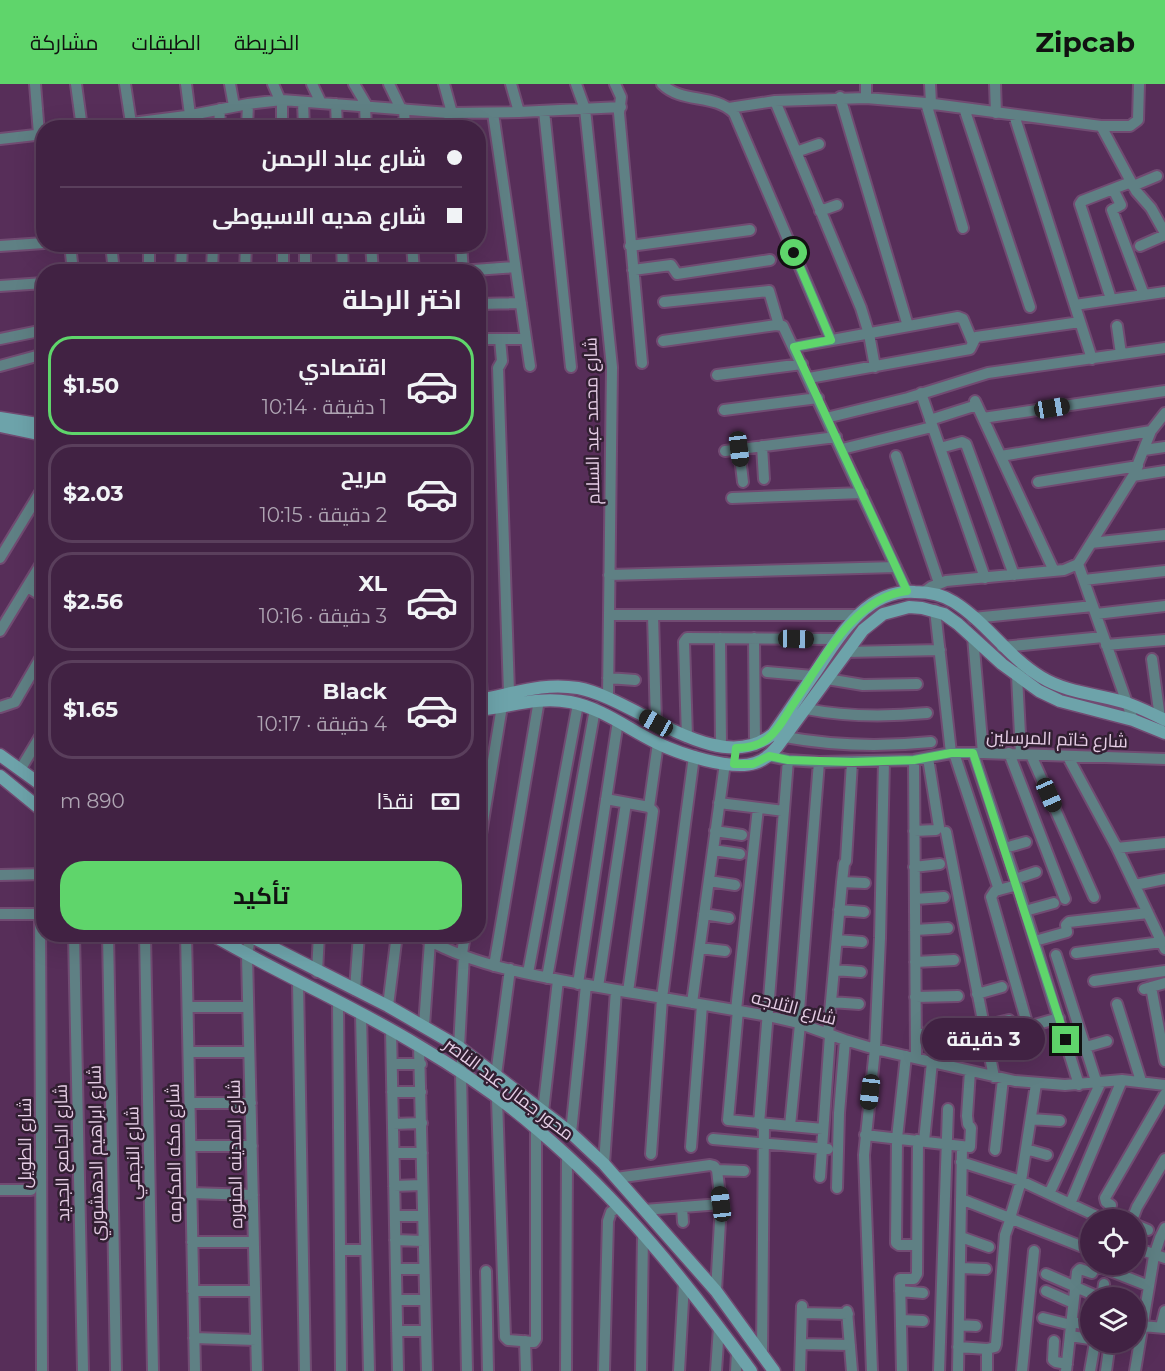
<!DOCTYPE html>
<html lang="ar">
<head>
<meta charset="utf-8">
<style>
	body { margin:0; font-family:Montserrat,Cairo,sans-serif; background:#4c2f4e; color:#f1f3f6; direction:rtl; height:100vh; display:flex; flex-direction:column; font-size:22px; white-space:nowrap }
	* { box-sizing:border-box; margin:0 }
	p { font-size:20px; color:#aea4b2 }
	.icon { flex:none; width:33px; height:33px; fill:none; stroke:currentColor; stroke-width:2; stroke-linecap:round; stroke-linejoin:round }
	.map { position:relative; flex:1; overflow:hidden; direction:ltr }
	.sheet { position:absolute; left:36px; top:180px; width:450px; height:678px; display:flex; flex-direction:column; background:#412243; border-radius:24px; box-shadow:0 6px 24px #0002,0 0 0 2px #5a3f5c; direction:rtl }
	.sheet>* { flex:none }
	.hud { position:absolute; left:36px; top:36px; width:450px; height:132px; border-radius:24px; box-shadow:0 6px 24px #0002,0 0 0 2px #5a3f5c; direction:rtl; display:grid; align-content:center; height:132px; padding:0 24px; background:#412243 }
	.buttons { position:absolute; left:1080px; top:1125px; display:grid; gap:12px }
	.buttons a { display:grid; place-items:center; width:66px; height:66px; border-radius:50%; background:#412243; box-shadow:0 6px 24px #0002,0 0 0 2px #5a3f5c; font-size:30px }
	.end { position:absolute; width:27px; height:27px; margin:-14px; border:8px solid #5fd56b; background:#111; box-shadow:0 0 0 3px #111 }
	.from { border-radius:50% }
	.bubble { position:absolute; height:42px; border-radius:21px; background:#412243; box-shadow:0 6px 24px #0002,0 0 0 2px #5a3f5c; font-size:20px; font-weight:700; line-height:42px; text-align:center; direction:rtl }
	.car { position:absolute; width:18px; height:36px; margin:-18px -9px; border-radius:8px; box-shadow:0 0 4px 2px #0007; background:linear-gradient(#222 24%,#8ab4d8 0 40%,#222 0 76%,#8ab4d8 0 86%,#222 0) }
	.hud b { display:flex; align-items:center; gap:21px; height:57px; font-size:22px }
	.hud b+b { border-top:2px solid #5a3f5c }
	.hud i { width:15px; height:15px; background:#f1f3f6 }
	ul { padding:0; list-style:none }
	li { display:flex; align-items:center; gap:18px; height:99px; margin:0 12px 9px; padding:0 12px; border:3px solid #5a3f5c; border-radius:24px }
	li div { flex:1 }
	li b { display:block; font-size:22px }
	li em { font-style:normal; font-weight:700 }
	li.current { border-color:#5fd56b }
	li>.icon { width:54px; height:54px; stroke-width:1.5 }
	h2 { padding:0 24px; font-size:27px; line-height:72px }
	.pay { display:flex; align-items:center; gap:15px; height:66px; padding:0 24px; font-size:22px }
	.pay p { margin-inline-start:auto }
	.cta { display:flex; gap:12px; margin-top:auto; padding:12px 24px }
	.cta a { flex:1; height:69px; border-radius:24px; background:#5fd56b; color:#111; font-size:24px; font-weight:700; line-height:69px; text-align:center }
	header { display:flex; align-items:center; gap:36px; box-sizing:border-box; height:84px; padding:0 30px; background:#5fd56b; color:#111 }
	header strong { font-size:28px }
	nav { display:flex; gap:33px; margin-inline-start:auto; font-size:21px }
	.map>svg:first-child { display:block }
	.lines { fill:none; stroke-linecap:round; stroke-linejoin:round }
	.street-casing { stroke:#714b72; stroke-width:14 }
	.secondary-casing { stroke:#714b72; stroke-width:15 }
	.street { stroke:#5f8084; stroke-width:10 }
	.secondary { stroke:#6da3aa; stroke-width:12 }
	.route { stroke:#5fd56b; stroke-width:8 }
	.labels { text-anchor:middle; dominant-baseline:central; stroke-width:5; stroke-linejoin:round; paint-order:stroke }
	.street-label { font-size:18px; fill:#e5cde5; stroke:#321f32 }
</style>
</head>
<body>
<header>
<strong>Zipcab</strong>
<nav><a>الخريطة</a><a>الطبقات</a><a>مشاركة</a></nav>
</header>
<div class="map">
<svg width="1165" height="1287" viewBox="0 0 1165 1287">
	<rect width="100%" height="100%" fill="#572e59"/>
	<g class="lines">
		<defs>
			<path id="street" d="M35 0 39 50
				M76 0 82 44
				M125 0 131 39
				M186 0 190 31
				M230 0 234 22
				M273 0 280 16
				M312 0 321 19
				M354 0 367 22
				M389 0 401 25
				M444 0 452 29
				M511 0 519 28
				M576 0 585 25 612 283 608 613
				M615 0 621 13 619 29 642 279
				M662 0C682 20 714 9 734 29L831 256
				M866 0V14
				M930 0 931 19
				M995 0 996 29
				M840 13 908 242
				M282 16V44
				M775 17 861 224 869 250 875 283
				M303 18 304 44
				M926 19 963 144
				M336 20 337 44
				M365 22 366 44
				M729 24 775 17 866 14 926 19 1101 42H1130L1138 36 1139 0
				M964 24 1030 223
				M404 25 405 44
				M544 27 571 283
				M449 29 450 44
				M493 29 530 282
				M1014 31 1092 275
				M1101 42 1136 107 1151 124 1165 149
				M93 44 186 32 248 20 282 16 449 29 519 28 621 23
				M219 44 220 25
				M247 44 248 20
				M0 55 44 50
				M796 68 819 60
				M1133 102 1157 92
				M1113 105 1121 121 1112 126 1144 211
				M820 127 837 121
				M70 160 73 188
				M111 160 114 188
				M149 160V188
				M283 160V188
				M305 160V188
				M342 160 343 188
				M371 160 373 188
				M412 160 414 188
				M461 160 463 188
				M0 162 44 159
				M630 162 750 146
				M1140 162 1165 151
				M633 186 671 181 677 190 770 176
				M181 188 182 160
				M212 188 213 160
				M245 188 246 160
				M447 188 515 183
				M0 202 44 199
				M1111 215 1080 120 1082 117 1131 98
				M664 218 769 207 779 241
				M478 220 521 219
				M1075 221 1165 208
				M1117 242 1121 270
				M0 255 44 246
				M478 255H526
				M500 255 502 277 498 284 509 608
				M663 257 776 241 783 242 907 507
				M794 263 958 233 963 235 973 259
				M0 282 44 270
				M717 291 802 280
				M809 294 970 265 976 253 1080 238
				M921 309 985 494
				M975 317 1054 487
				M724 326 818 314
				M826 334 908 314 988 289 1165 264
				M983 334 1165 307
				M930 336 977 321
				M762 362 764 395
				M940 364 962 358 966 360 1014 491
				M739 365 743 398
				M842 365 932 343
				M1144 366 1165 363
				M725 367 836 353
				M896 372 939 499
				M1001 372 1151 347
				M1133 392 1165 387
				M1038 398 1138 382
				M732 414 862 409
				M1091 459 1165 451
				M0 474 44 402
				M1078 480 1133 636
				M609 491 896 483
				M1084 496 1165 487
				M27 503 44 513
				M924 508 931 503 946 497 1064 486 1078 480 1133 392 1151 347 1165 329
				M935 526 951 669
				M1096 530 1165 522
				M610 531H857
				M653 531 656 639
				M973 534 1093 522
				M478 546 482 615
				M0 547 44 475
				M973 553 983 669
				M720 554 721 662
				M754 554 755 661
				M1106 561 1165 556
				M1002 563 1103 553
				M846 568 940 566
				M1152 575 1160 634
				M1020 587 1017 592 1021 670
				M767 588 813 592
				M608 594 635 596
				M827 595 863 601 917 600
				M0 623 15 618 44 568
				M806 625C847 633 885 633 927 629
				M687 653 684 558 687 554 837 555
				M785 653C834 662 881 663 931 658
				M954 669 999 806
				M973 669 1017 801 1079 1001
				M1009 669 1065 815
				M1031 671 1094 813
				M769 672 788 676 819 678 914 676 951 669H983L1165 675
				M1068 673 1117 764 1165 865
				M914 676 916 974
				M20 686 44 646
				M606 715 649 723
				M719 719 784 727
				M715 747 742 751
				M914 747 936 746 939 743 928 674
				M946 748 994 993
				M1005 764 1026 758
				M1117 764 1165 759
				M713 766 740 770
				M478 768 502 622
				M914 783 940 780
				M0 791 44 790
				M1015 795 1036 788
				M709 797 735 801
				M842 798 865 799
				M1017 801 995 807 991 813 1027 939 1031 942 1059 934
				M1135 801 1165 795
				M915 815 944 813
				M839 826 864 828
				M1025 827 1054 819
				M0 830H44
				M40 830 42 1287
				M704 830 729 834
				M915 846 948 844
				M74 850 83 1287
				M108 850 116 1287
				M145 850 153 1287
				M186 850 195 1287
				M418 850C468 881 531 891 588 901 648 912 708 921 768 932L798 939 845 956 875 965 1015 997 1065 1001 1122 996 1165 1001
				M250 853 247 872 257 1287
				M837 856 862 858
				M1035 857 1067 848 1066 841 1069 838 1148 829
				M700 864 725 867
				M1076 869 1162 858
				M462 870 465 850
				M1056 871 1097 1000
				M915 878 954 876
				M494 882 539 616
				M834 886 861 888
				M317 888 319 850
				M528 889 578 620
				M547 894 595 625
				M1094 897 1165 887
				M298 899 305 1287
				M578 900 618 637
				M598 903 626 719
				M1151 903 1165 977
				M1144 905 1165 899
				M355 906 359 850
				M628 908 653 727 649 723 658 659
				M977 910 1002 903
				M915 913 958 912
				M338 918 341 1287
				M831 918 859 920
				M692 919 725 679
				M1117 920 1141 997
				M388 922 397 850
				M188 923H248
				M736 926 758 724
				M738 926 728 1036 823 1045
				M361 930 369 1287
				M798 939 819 678
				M424 942 430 857
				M984 942 1009 936
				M391 946 398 1287
				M828 950 842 798 844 780 846 777 852 678
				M916 951 962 944
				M419 962 427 1287
				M459 963 464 871
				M1086 963 1107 957
				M463 966 461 989 467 1287
				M189 968H249
				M906 972 897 1054 896 1159 899 1161H917
				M392 980H421
				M496 991 510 885
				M392 1008H421
				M497 1015 505 1253 508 1256 534 1258 536 1255V1044L538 1025
				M190 1019H251
				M543 1028 558 896
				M1031 1035 1060 1037
				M393 1040 422 1039
				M759 1040 788 676
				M790 1042 800 940
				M571 1049 586 901
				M865 1051 970 1063 971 1044 968 1040 967 1032 970 987
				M713 1055 828 1065
				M924 1057 932 978
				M191 1062H252
				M691 1063 702 921
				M1026 1065 1047 1071
				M995 1066 1003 995
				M394 1069H422
				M651 1070 662 914 694 672
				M961 1078 1021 1097 1105 1136
				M604 1080 616 906
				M820 1093 830 951
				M616 1094 710 1081 714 1082 717 1086 744 1087
				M394 1102 422 1101
				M837 1104 839 1029 845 956
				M0 1106H31
				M191 1109 253 1111
				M1049 1110 1100 1000
				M961 1115 1083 1163
				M1070 1120 1122 996
				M682 1123 683 1138
				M644 1126 721 1120
				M1108 1131 1121 1136
				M395 1132H423
				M1010 1134 1021 1097 1036 1000
				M1107 1136 1111 1121 1106 1118 1105 1114 1165 1010
				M1132 1136 1137 1123 1165 1075
				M1136 1141 1148 1146
				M961 1153 989 1163
				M395 1156 423 1157
				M192 1158H254
				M1136 1164 1165 1174
				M340 1166H366
				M1095 1181 1149 1202
				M960 1184 986 1185
				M396 1185H423
				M486 1187 488 1287
				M1046 1190 1101 1214
				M193 1207H255
				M716 1207 721 1120 717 1086
				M900 1207 923 1209
				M1046 1207 1073 1219
				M1102 1214 1104 1200
				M397 1216H424
				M847 1227 852 1287
				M802 1229 848 1230
				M1043 1234 1071 1241
				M901 1236 923 1237
				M1071 1238 1090 1241
				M959 1241 976 1242
				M1142 1242 1165 1244
				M1161 1243 1165 1227
				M397 1247H425
				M1070 1252 1090 1255
				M194 1254 256 1256
				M525 1257 526 1287
				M1054 1257 1053 1276 1056 1278 1067 1280
				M801 1260 850 1261
				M958 1263 987 1265
				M762 1270 764 1040
				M566 1287 567 1072
				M604 1287 608 1137 611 1128 618 1123
				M641 1287 643 1151
				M679 1287 684 1199
				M716 1287 719 1243
				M736 1287 737 1268
				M800 1287 802 1222
				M872 1287 864 1071 875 965 880 854 884 677
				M902 1287 900 1195H914L917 1190 918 1056
				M939 1287 948 1025
				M958 1287 962 1063
				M987 1287V1265L995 1263 996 1260 1005 1151 1011 1134
				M1022 1287 1034 1167
				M1066 1287 1077 1188 1080 1185 1092 1189 1095 1180
				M1090 1287 1095 1258
				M1106 1287 1110 1258
				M1135 1287 1154 1172 1160 1154 1165 1144"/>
			<path id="secondary" d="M0 334 44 341
				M0 342 44 351
				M478 616C513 610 542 598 578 604 634 614 718 695 773 650 788 629 802 607 817 586 840 551 867 505 915 508 928 508 943 511 954 518 986 538 1007 572 1041 593 1067 609 1098 610 1127 619 1140 624 1153 630 1165 636
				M478 626C510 623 538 612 570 618 602 624 628 645 657 659 680 670 731 687 755 679 765 676 771 670 777 663L863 546 883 530 909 523 922 524 944 530 958 540 1002 580 1039 607 1060 617 1133 636 1165 649
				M0 671 44 703
				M0 692 44 728
				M211 850C279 890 352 921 419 962 458 985 504 1016 538 1046 620 1115 688 1200 751 1287
				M246 850 388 922 459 963 571 1049 604 1080 716 1207 774 1287"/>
		</defs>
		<!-- street casing -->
		<use href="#street" class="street-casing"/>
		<!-- secondary casing -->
		<use href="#secondary" class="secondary-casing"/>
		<!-- street -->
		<use href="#street" class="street"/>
		<!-- secondary -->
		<use href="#secondary" class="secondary"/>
	</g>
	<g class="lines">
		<!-- route -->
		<path class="route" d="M794 169 831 256 794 263 907 507C853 513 820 581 792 622 785 633 778 647 767 655 758 662 747 664 736 664L734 680H753L769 672 788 676 852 678 914 676 951 669H973L1066 956"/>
	</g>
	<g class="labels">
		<!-- street labels -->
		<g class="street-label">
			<text transform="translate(592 337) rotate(-91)">شارع محمد عبد السلام</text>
			<text transform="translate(1057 655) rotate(2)">شارع خاتم المرسلين</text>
			<text transform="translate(794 924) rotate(15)">شارع الثلاجه</text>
			<text transform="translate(509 1005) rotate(37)">محور جمال عبد الناصر</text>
			<text transform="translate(25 1059) rotate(-90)">شارع الطويل</text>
			<text transform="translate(62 1069) rotate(-91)">شارع الجامع الجديد</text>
			<text transform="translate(96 1069) rotate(-91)">شارع ابراهيم الدهشوري</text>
			<text transform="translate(133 1069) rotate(-91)">شارع النجمي</text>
			<text transform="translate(174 1069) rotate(-91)">شارع مكه المكرمه</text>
			<text transform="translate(235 1070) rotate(-91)">شارع المدينه المنوره</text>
		</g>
	</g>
</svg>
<div class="buttons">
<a><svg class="icon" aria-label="locate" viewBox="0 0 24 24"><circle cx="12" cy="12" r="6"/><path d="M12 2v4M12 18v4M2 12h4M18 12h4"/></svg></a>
<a><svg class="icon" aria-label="layers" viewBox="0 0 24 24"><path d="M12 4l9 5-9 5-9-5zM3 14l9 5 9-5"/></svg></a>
</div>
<i class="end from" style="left:794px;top:169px"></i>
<i class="end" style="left:1066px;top:956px"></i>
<div class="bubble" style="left:922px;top:934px;width:123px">3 دقيقة</div>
<i class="car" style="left:1052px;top:324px;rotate:81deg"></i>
<i class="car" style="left:739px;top:365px;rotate:173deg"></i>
<i class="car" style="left:796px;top:555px;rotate:91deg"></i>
<i class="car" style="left:656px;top:639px;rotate:299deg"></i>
<i class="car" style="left:1049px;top:711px;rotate:156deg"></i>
<i class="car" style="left:870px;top:1008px;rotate:187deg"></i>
<i class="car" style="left:721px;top:1120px;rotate:353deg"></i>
<div class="hud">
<b><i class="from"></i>شارع عباد الرحمن</b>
<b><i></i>شارع هديه الاسيوطى</b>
</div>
<section class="sheet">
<h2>اختر الرحلة</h2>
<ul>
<li class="current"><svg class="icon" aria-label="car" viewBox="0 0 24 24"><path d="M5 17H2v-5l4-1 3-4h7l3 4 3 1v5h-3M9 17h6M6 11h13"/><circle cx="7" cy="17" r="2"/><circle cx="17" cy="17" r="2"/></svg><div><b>اقتصادي</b><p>1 دقيقة · 10:14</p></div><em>$1.50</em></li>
<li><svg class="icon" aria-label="car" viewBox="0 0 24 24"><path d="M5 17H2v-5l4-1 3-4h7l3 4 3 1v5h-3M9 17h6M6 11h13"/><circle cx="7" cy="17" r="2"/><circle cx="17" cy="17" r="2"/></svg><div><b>مريح</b><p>2 دقيقة · 10:15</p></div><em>$2.03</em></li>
<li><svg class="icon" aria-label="car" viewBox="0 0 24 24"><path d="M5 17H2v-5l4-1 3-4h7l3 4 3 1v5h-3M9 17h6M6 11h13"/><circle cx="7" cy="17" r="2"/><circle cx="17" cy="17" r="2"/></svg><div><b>XL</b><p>3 دقيقة · 10:16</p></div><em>$2.56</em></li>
<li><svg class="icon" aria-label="car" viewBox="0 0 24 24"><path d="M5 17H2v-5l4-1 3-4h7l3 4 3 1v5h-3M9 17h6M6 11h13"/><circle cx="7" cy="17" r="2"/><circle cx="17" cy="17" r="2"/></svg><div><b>Black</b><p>4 دقيقة · 10:17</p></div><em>$1.65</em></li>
</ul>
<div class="pay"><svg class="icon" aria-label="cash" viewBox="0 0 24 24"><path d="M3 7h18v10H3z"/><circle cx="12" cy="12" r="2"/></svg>نقدًا<p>890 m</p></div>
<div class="cta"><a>تأكيد</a></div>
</section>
</div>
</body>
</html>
